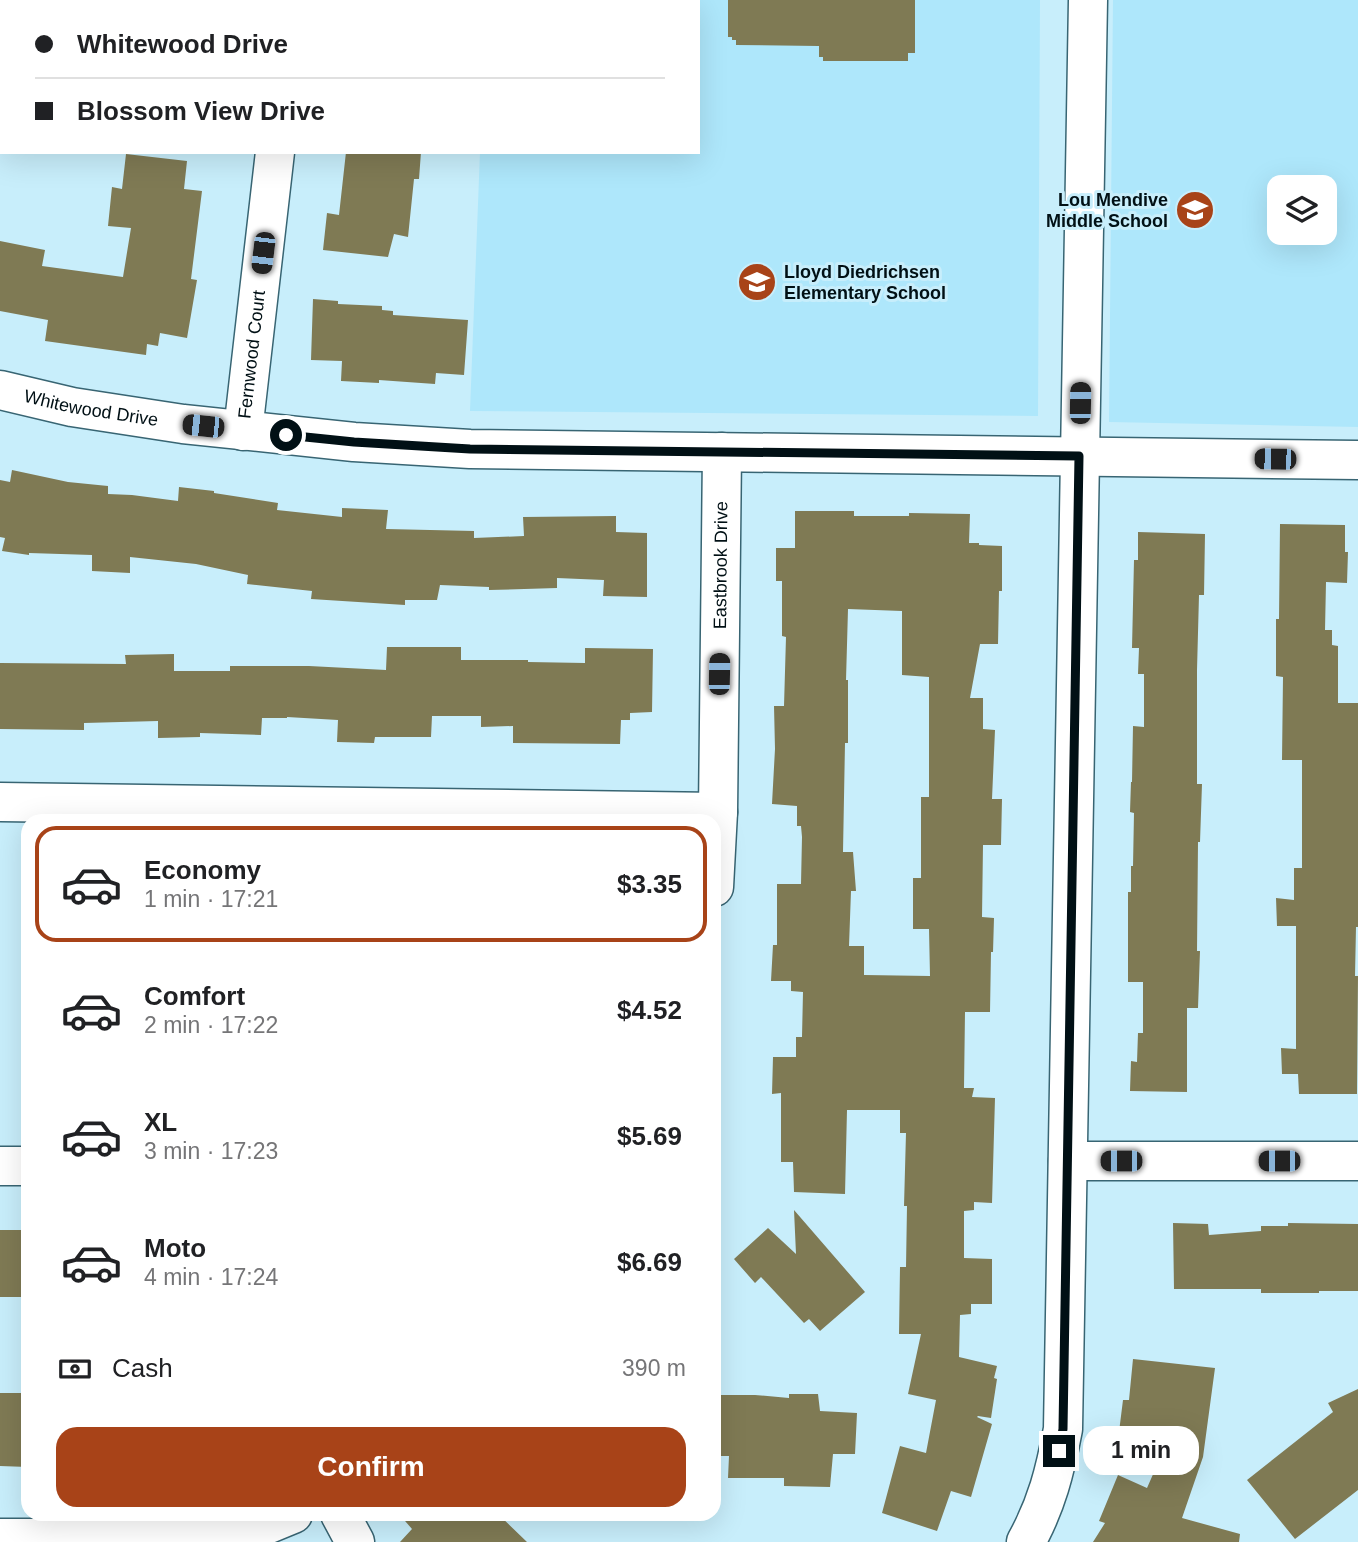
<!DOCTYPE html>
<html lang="en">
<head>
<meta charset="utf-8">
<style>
	body { margin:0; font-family:Helvetica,sans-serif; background:#f6f6f6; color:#202124; height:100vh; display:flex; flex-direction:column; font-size:26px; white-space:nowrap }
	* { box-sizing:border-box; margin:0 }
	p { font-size:23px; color:#757577 }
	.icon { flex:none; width:38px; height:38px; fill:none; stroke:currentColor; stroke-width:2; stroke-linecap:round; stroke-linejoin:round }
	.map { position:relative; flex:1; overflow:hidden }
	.panel { position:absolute; left:21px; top:814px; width:700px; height:707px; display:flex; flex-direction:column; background:#fff; border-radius:21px; box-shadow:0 7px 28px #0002 }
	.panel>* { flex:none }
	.banner { position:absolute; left:0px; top:0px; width:700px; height:154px; box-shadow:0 7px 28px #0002; display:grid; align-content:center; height:154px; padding:0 35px; background:#fff }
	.fabs { position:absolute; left:1267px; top:175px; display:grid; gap:14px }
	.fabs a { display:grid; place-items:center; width:70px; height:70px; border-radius:14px; background:#fff; box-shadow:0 7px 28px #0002; font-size:35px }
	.end { position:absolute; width:32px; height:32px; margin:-16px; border:9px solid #011015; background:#fff; box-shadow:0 0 0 4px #fff }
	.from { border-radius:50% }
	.bubble { position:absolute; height:49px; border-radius:21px; background:#fff; box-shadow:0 7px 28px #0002; font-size:23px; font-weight:700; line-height:49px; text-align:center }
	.car { position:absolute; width:21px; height:42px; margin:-21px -10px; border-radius:9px; box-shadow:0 0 5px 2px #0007; background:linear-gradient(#222 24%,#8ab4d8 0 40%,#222 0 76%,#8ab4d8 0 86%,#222 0) }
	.banner b { display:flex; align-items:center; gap:24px; height:66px; font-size:26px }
	.banner b+b { border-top:2px solid #e0e0e0 }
	.banner i { width:18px; height:18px; background:#202124 }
	ul { padding:12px 0 0; list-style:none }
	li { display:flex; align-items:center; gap:21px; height:116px; margin:0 14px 10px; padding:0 21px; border:4px solid transparent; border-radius:21px }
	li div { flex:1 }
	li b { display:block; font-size:26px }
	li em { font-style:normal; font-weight:700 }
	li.selected { border-color:#a84318 }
	li>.icon { width:63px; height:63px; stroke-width:1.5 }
	.pay { display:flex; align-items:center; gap:18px; height:77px; padding:0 35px; font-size:26px }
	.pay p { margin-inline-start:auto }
	.cta { display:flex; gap:14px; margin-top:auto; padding:14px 35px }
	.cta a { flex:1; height:80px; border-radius:21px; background:#a84318; color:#fff; font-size:28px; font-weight:700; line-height:80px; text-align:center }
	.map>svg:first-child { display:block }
	.built { fill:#aee7fb; fill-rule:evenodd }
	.building { fill:#7f7a54; fill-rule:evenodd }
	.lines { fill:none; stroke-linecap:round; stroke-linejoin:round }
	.minor-casing { stroke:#386573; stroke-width:41 }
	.minor { stroke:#fff; stroke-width:38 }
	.route { stroke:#011015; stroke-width:9 }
	.labels { text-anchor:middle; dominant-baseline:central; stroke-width:6; stroke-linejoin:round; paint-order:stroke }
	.poi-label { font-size:18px; font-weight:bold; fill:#011015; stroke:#c8eefb; text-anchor:end }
	.street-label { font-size:18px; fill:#011015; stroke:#c8eefb }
</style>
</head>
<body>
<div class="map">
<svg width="1358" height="1542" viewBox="0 0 1358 1542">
	<rect width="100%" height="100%" fill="#c8eefb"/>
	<!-- built -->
	<path class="built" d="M485 0H1040L1038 416 470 411 480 152H698V2H485Z
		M1113 0H1358V427L1109 422ZM1279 187H1325V233H1279Z"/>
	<!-- building -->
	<path class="building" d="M728 0H915V53H908V61H823V57H819V46L736 45V40H732V37H728Z
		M346 152H421L419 179H414L408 237 394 234 388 257 323 250 327 213 339 215Z
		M126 154 187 161 184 189 202 191 191 279 197 280 187 338 160 333 158 346 147 344 146 355 45 341 48 320 0 311V241L45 250 42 266 123 277 131 228 108 226 112 187 122 189Z
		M313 299 338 301V304L382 306V310L393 311V315L468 320 464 375 436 373 435 384 379 380V383L341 381 342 361 311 360Z
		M12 470 68 482 108 486V494L132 495 178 501 179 487 214 491V493L278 503 277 510 342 517V508L388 510 386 529 474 531V538L524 536 523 517 616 516V532L647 533V597L603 596 604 580 557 578V588L489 590V587L440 585 437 600H405V605L311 599 312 591 247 584 248 575 196 564 130 557V573L92 571V555L29 553V555L2 551 5 538 0 537V480L10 482Z
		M795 511H854V516H909V513L970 514 969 543H979V545L1002 546V591H999L998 644H980L970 698H983V729L995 730 992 799H1002L1001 845H983L982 917 994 918 993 952H991L990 1012H965L964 1088H974L972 1097 995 1098 992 1203 974 1202V1210L964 1211V1258L992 1259V1304H971V1314L960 1315 959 1357 997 1366 994 1378 997 1379 991 1418 978 1416 977 1417 992 1424 971 1497 951 1491 937 1531 882 1513 900 1446 926 1453 936 1400 908 1394 921 1334H899L900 1267H906L907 1206H904L906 1133H900V1110H847L845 1194 794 1192 793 1162H781V1093L772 1094 773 1057H796V1037H802L803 992 791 991V981H771L773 945H777V884H801L802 837 801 826H797V806L772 804 775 749 774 706H784L786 637 782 636V581H776V548H795ZM848 609 902 611V675L929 677V797H921V878H913V929H929L930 976 864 975V946H849L851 891H856L853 852H843L845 743H848V680H846Z
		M1280 524 1345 525V552H1348L1347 583 1326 582 1325 630H1332V645L1338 646V703H1358V927H1356L1355 976H1358L1357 1094H1299L1298 1074H1282L1281 1048 1296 1049V926H1277L1276 898 1294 900V868H1302V760H1282L1283 677 1276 676V619H1279Z
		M1138 532 1205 534 1204 595H1199L1197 670V784H1202L1200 842H1198L1197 951H1200L1198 1008H1187V1092L1130 1091 1131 1061 1137 1062 1138 1033H1143V982H1128V892H1131V866H1133L1134 813 1130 812 1131 782H1132L1133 726 1144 727V674H1138L1139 648H1132L1134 560H1138Z
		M387 647H461V660H528V662L585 663V648L653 649 652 712 630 713V720H621L620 744 513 743V726L481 727V716H432L431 737H375L374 743 337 742 338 720 287 717V718H262L261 735 200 733V737L158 738V721L84 723V730L0 729V663L126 664 125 655 174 654V671H230V666H309L386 670Z
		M794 1210 865 1292 820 1331 809 1319 804 1323 761 1277 755 1283 734 1259 768 1228 796 1254Z
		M1173 1223 1208 1224 1209 1235 1261 1231V1226H1288V1223L1358 1224V1291H1319V1293H1261V1289H1174Z
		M0 1230H28V1297H0Z
		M1133 1359 1215 1368 1203 1457 1182 1518 1240 1534 1239 1542H1093L1105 1523 1099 1521 1118 1475 1147 1488 1169 1438 1119 1432 1123 1400H1129Z
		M1358 1389V1490L1295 1539 1247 1480 1333 1412 1328 1403Z
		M0 1393H28V1467L0 1466Z
		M789 1394H818L820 1411 857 1413 855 1454H833L830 1487 784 1486V1478H728L729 1456H714V1395H755L789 1398Z
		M399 1514H498L527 1542H400L412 1529Z"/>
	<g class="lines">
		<defs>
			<g id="minor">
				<path d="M292 2V0"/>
				<path id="s1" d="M0 390 72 407 183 424 354 442 470 449 1358 460"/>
				<path id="s2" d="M243 431 275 152"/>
				<path d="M0 802 718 812"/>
				<path id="s3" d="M714 887 718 812 722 452"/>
				<path d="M1068 1161H1358"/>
				<path d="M0 1166H28"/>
				<path d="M340 1514 355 1542"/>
				<path d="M0 1538H219L254 1530 293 1514"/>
				<path d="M1026 1542C1047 1504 1055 1471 1063 1429L1088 0"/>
			</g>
		</defs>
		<!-- minor casing -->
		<use href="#minor" class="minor-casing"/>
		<!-- minor -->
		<use href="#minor" class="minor"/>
	</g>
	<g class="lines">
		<!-- route -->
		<path class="route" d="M286 435 354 442 470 449 1079 456 1063 1429 1059 1451"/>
	</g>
	<!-- icons -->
	<defs>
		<symbol id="school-disc" viewBox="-11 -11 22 22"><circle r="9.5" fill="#a84318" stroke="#c8eefb"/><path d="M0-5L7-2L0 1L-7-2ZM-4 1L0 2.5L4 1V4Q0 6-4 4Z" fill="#fff"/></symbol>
	</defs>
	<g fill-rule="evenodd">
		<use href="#school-disc" x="1173" y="188" width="44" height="44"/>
		<use href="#school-disc" x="735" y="260" width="44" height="44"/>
	</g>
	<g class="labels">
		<!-- poi labels -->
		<g class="poi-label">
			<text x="1168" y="200">Lou Mendive<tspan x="1168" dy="21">Middle School</tspan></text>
			<text x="784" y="272" text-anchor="start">Lloyd Diedrichsen<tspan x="784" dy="21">Elementary School</tspan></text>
		</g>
		<!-- street labels -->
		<g class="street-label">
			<text stroke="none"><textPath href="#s2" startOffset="77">Fernwood Court</textPath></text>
			<text stroke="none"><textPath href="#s1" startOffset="93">Whitewood Drive</textPath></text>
			<text stroke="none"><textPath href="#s3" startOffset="322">Eastbrook Drive</textPath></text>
		</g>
	</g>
</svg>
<div class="fabs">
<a><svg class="icon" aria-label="layers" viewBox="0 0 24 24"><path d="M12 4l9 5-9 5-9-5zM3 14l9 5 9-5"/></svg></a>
</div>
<i class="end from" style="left:286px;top:435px"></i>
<i class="end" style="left:1059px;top:1451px"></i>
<div class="bubble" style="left:1083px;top:1426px;width:116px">1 min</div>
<i class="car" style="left:263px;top:253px;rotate:187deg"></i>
<i class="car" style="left:1080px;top:403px;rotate:1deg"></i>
<i class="car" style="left:203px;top:426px;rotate:276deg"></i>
<i class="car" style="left:1275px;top:459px;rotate:271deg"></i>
<i class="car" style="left:719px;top:674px;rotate:1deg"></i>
<i class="car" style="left:1121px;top:1161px;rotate:270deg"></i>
<i class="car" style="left:1279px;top:1161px;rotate:270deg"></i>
<div class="banner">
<b><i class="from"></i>Whitewood Drive</b>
<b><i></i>Blossom View Drive</b>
</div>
<section class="panel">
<ul>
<li class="selected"><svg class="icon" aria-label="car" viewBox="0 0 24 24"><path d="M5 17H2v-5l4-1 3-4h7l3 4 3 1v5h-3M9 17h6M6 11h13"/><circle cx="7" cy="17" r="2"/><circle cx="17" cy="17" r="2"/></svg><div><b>Economy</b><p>1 min · 17:21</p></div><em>$3.35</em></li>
<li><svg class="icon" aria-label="car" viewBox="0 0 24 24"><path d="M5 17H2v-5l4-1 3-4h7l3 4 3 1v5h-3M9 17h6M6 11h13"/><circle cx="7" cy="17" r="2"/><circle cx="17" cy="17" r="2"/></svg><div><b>Comfort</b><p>2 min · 17:22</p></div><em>$4.52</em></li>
<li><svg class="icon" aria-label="car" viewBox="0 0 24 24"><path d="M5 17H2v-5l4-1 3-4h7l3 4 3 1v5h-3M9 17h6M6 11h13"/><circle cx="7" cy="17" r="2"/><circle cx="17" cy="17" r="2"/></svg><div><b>XL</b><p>3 min · 17:23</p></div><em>$5.69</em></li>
<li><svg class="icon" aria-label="car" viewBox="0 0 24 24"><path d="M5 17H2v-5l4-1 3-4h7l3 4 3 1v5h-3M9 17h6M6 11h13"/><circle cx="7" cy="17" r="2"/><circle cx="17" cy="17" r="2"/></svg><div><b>Moto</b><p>4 min · 17:24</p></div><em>$6.69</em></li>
</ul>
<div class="pay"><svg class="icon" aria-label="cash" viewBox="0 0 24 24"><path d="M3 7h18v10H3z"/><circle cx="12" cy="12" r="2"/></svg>Cash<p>390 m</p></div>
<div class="cta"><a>Confirm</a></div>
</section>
</div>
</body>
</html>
